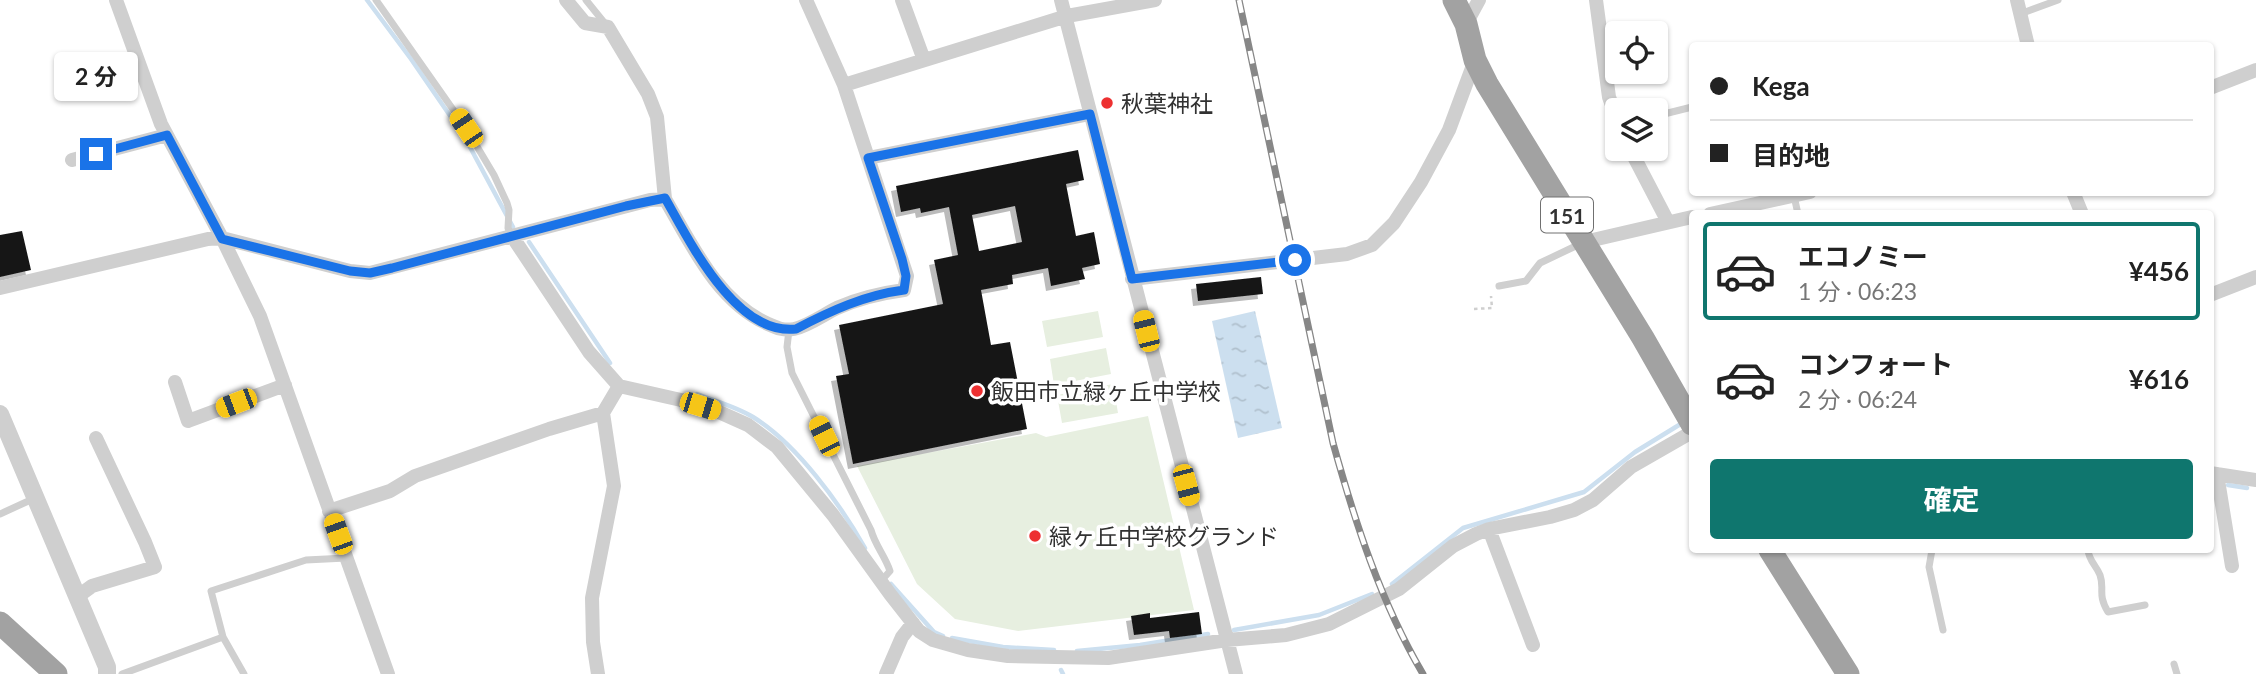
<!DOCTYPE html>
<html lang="ja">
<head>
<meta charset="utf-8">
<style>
	body { margin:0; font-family:Lato,"Noto Sans JP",sans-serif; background:#f2f2f2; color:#222; height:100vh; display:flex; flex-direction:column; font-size:26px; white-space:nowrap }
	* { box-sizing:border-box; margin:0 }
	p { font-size:23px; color:#767676 }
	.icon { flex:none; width:38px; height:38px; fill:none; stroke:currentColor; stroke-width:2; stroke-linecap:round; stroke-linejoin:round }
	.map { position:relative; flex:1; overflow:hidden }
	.panel { position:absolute; left:1689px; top:210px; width:525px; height:343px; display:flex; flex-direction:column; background:#fff; border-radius:7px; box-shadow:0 2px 5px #0004 }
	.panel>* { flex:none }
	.banner { position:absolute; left:1689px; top:42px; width:525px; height:154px; border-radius:7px; box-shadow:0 2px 5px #0004; display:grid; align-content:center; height:154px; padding:0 21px; background:#fff }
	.controls { position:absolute; left:1605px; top:21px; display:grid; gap:14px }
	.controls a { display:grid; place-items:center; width:63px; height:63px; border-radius:7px; background:#fff; box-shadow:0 2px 5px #0004; font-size:35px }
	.end { position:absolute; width:32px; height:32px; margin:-16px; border:9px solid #1a73e8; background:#fff; box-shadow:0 0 0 4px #fff }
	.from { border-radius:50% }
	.bubble { position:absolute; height:49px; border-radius:7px; background:#fff; box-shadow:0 2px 5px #0004; font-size:23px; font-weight:700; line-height:49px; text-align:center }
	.car { position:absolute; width:21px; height:42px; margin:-21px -10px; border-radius:9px; box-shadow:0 0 5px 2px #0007; background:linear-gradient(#f5c518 24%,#345 0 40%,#f5c518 0 76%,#345 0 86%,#f5c518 0) }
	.banner b { display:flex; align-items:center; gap:24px; height:66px; font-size:26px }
	.banner b+b { border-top:2px solid #e0e0e0 }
	.banner i { width:18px; height:18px; background:#222 }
	ul { padding:12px 0 0; list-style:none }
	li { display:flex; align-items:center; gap:21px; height:98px; margin:0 14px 10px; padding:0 7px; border:4px solid transparent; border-radius:7px }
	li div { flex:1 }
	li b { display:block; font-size:26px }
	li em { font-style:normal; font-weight:700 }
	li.current { border-color:#0f766e }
	li>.icon { width:63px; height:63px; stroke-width:1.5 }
	.button { display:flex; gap:14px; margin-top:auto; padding:14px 21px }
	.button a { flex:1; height:80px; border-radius:7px; background:#0f766e; color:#fff; font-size:28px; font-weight:700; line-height:80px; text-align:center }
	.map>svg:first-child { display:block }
	.pitch { fill:#e7efe0 }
	.water { fill:url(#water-ripples) }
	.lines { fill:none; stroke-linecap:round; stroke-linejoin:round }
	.stream { stroke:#ccdfef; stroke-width:4.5 }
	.building { fill:#191919; fill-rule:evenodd; filter:url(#shadow) }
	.path { stroke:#cfcfcf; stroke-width:2.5; stroke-dasharray:3.5 3.5; stroke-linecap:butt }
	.service { stroke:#cfcfcf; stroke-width:7 }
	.minor { stroke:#cfcfcf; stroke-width:14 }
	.tertiary { stroke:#cfcfcf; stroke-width:18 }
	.trunk { stroke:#a2a2a2; stroke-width:23 }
	.rail-casing { stroke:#878787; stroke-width:7 }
	.rail { stroke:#fff; stroke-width:4.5; stroke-dasharray:13; stroke-linecap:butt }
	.route { stroke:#1a73e8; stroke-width:9 }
	.poi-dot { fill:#ed3031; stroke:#fff; stroke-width:2.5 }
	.labels { text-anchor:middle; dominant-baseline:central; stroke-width:7; stroke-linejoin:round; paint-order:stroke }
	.shield { fill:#fff; stroke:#707070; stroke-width:2 }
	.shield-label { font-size:21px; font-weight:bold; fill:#323232 }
	.poi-label { font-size:23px; fill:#323232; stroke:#fff; text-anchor:start }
</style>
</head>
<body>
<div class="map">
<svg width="2256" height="674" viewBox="0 0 2256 674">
	<defs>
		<pattern id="water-ripples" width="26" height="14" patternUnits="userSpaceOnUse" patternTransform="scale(1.75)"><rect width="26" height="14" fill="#ccdfef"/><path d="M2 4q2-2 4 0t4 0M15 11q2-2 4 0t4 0" fill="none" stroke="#b0c0cd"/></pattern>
		<filter id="shadow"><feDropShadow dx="-5" dy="5" stdDeviation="0" flood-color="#0004"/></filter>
	</defs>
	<rect width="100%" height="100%" fill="#fff"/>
	<!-- pitch -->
	<path class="pitch" d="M1098 311 1103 337 1047 347 1042 321Z
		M1106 348 1111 374 1054 385 1050 359Z
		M1113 384 1118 413 1062 423 1057 395Z
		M1148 416 1194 610 1018 631 955 619 917 584 857 466 1036 433 1046 437Z"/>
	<!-- water -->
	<path class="water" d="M1255 311 1282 428 1238 438 1212 321Z"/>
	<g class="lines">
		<!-- stream -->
		<path class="stream" d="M367 0 411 59 464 136 513 227
			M529 242 610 363
			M697 394C715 401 737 407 753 417 797 444 840 504 865 548
			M2228 485 2247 488
			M891 584 934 632 943 636
			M1392 584 1463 528 1584 492 1635 452 1679 425
			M1234 630 1319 615 1372 594
			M952 638 1003 647 1054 650
			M1077 651 1140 645 1208 634
			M1061 670 1063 674"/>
	</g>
	<!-- building -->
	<path class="building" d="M1078 150 1084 180 1066 184 1076 236 1094 232 1100 264 1082 268 1085 279 1051 286 1048 268 1012 275 1013 284 981 290 991 345 1010 342 1027 429 853 464 836 376 849 374 839 325 943 304 934 260 958 255 949 207 921 213 920 208 901 212 896 186ZM1015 206 1022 242 979 251 972 215Z
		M22 231 31 270 0 277V235Z
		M1261 277 1263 294 1198 301 1196 284Z
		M1199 612 1202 634 1170 638 1169 631 1134 635 1131 616 1150 613V618Z"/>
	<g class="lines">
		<!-- path -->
		<path class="path" d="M1474 309 1492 308 1491 296"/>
		<!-- service -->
		<path class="service" d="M376 0 466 128 494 175 507 203 509 210 508 228 511 235
			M586 0 607 26
			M2020 14 2058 0
			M1656 116 1692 107
			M1794 196 1798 214
			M1499 286 1526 281 1540 263 1580 244
			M789 330 787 347 792 373 871 530C875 545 885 556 890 571L881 581
			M0 514 35 498
			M1932 550 1929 567 1943 630
			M2088 550C2089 561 2096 565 2100 575 2105 589 2097 594 2108 612L2145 605
			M2174 664 2177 674
			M122 674 223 637
			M244 674 223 637 211 591 306 560 346 558"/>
		<!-- minor -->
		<path class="minor" d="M116 0 161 124 222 238 260 316 388 674
			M566 0 585 23 608 27 648 94 657 117 665 199
			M902 0 924 60
			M1061 0 1236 674
			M1596 0 1609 97 1617 119
			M2017 0 2028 46
			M1466 24 1479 0
			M844 85 1067 16 1155 0
			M2210 88 2256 70
			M1630 149 1668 222
			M868 158 1090 114
			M72 160 167 135
			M2073 192 2082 214
			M1710 214 1810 192
			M512 236 589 352 619 386 681 400 719 412 748 425 777 447 833 515 890 594 919 631 933 640 968 650 1008 656 1108 658 1227 640 1286 635 1329 624 1399 589 1453 546 1476 534 1489 529 1550 517 1574 510 1593 500 1631 467 1692 432
			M1584 242 1692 217
			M1132 279 1347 254 1372 245 1394 223 1421 182 1449 130 1475 60
			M0 288 208 239 222 238 350 271 370 273 650 200 665 199C692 245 717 301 768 324 777 328 784 331 794 329 808 326 823 315 837 308 857 299 882 293 904 290L907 276 844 85 806 0
			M2210 295 2256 277
			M175 382 188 421 285 385
			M2210 473 2256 480
			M2217 474 2232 566
			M329 511 390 491 415 476 549 429 603 413
			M1489 529 1533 645
			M77 597 92 586 155 567 145 542 96 438
			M598 674 593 642 592 598 614 486 603 413 619 386
			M886 674 902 637 913 623"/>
		<!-- tertiary -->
		<path class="tertiary" d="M0 414 107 667V674"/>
		<!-- trunk -->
		<path class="trunk" d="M1454 0 1466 24 1475 60 1487 84 1643 338 1692 424
			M1770 550 1848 674
			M0 623 56 674"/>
		<defs>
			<path id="rail" d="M1239 0 1333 443C1355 522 1381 603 1423 674"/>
		</defs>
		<!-- rail casing -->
		<use href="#rail" class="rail-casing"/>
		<!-- rail -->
		<use href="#rail" class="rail"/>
	</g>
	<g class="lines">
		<!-- route -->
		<path class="route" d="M96 154 167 135 222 239 350 271 370 273 392 268 626 206 665 198C690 242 736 336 796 329 830 311 865 295 904 290L906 276 902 259 868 158 1090 114 1132 279 1295 260"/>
	</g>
	<!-- markers -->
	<g class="poi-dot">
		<circle cx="1107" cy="103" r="7"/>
		<circle cx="977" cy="391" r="7"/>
		<circle cx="1035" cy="536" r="7"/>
	</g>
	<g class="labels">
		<!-- shield labels -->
		<rect class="shield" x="1541" y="197.5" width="52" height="35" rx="5"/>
		<g class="shield-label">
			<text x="1567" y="215">151</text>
		</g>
		<!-- poi labels -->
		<g class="poi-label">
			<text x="1121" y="103">秋葉神社</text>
			<text x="991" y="391">飯田市立緑ヶ丘中学校</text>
			<text x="1049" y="536">緑ヶ丘中学校グランド</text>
		</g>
	</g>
</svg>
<div class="controls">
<a><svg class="icon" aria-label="locate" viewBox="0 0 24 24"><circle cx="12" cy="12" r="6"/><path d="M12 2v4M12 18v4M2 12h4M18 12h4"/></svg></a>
<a><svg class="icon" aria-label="layers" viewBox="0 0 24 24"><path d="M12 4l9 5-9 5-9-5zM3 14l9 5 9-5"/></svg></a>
</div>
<i class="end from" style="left:1295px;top:260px"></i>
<i class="end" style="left:96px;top:154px"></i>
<div class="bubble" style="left:54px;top:52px;width:84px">2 分</div>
<i class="car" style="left:466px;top:128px;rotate:326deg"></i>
<i class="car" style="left:1146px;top:331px;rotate:346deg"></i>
<i class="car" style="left:236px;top:403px;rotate:249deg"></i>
<i class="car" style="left:700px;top:406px;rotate:107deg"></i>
<i class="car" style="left:824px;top:436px;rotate:334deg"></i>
<i class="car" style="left:1186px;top:485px;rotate:165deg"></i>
<i class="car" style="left:338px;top:534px;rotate:340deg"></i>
<div class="banner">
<b><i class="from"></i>Kega</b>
<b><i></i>目的地</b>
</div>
<section class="panel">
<ul>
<li class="current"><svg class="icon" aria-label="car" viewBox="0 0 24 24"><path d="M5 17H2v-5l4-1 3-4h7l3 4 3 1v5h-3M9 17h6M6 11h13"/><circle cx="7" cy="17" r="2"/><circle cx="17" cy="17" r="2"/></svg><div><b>エコノミー</b><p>1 分 · 06:23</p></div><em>¥456</em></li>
<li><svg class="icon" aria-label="car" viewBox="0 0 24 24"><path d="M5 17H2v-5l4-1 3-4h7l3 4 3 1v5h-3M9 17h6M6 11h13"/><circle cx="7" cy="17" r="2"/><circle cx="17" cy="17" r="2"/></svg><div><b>コンフォート</b><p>2 分 · 06:24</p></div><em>¥616</em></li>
</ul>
<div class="button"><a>確定</a></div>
</section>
</div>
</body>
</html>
